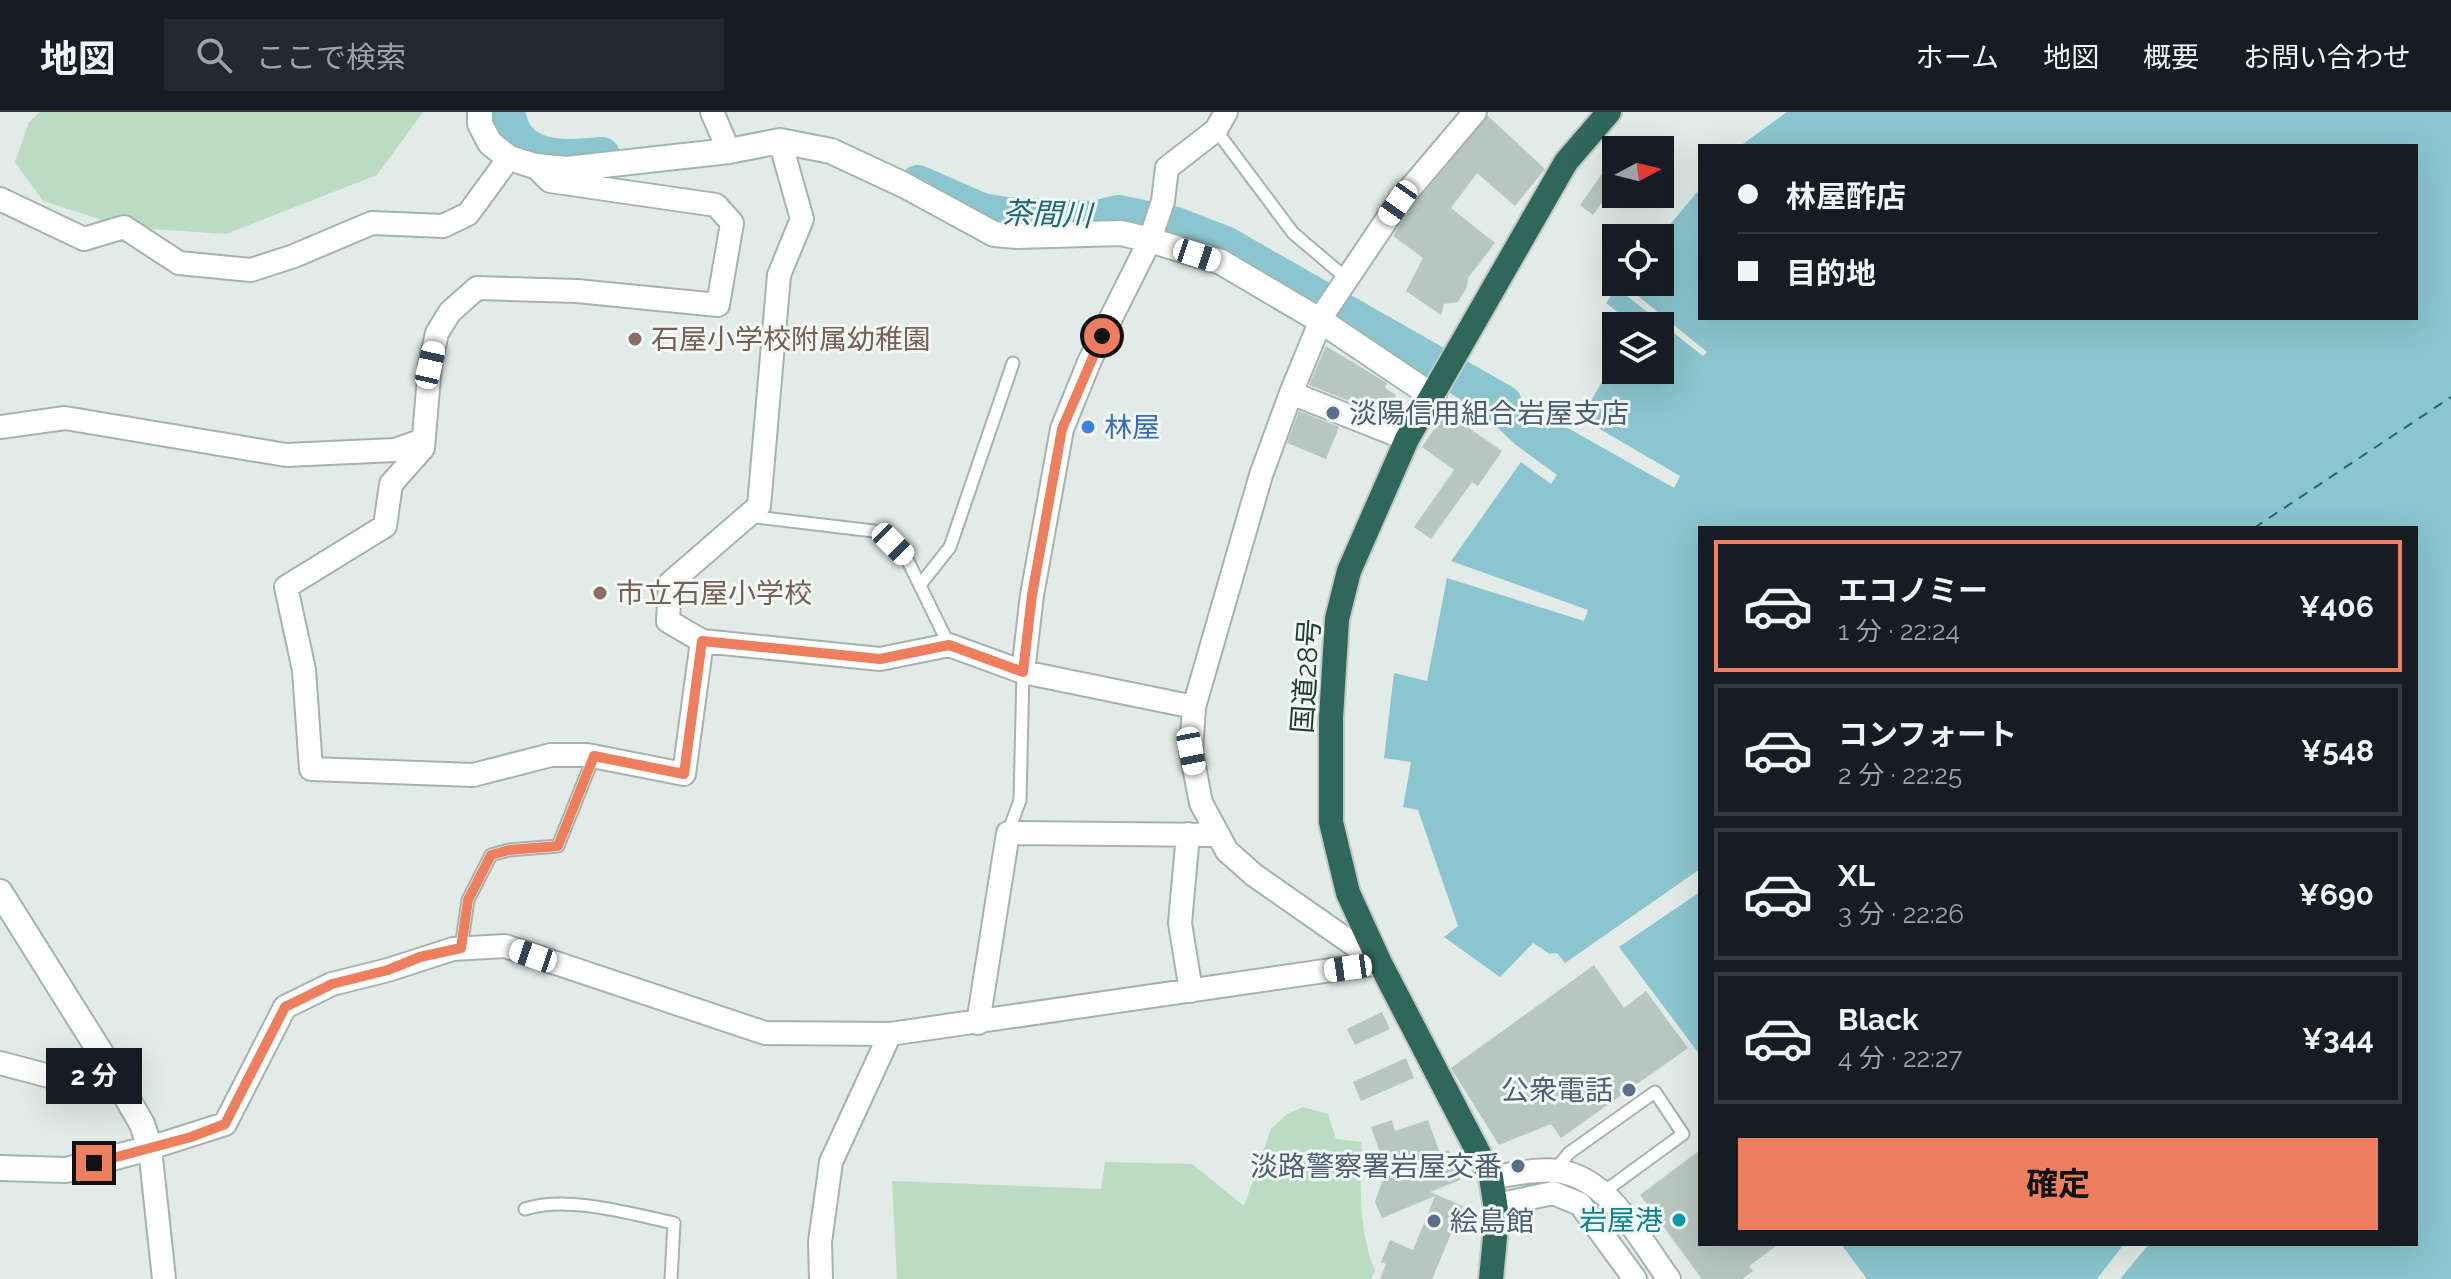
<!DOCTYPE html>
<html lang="ja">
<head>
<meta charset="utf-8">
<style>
	body { margin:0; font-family:Raleway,"Noto Sans JP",sans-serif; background:#242831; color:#f1f3f6; height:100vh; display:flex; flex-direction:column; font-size:30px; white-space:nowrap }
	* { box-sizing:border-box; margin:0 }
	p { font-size:26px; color:#9ea1a6 }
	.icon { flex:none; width:44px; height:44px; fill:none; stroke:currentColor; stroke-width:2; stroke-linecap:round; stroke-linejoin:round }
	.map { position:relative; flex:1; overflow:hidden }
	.sheet { position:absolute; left:1698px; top:414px; width:720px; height:720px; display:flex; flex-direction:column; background:#171b24; border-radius:0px; box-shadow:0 8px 32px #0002 }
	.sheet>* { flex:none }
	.banner { position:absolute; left:1698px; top:32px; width:720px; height:176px; border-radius:0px; box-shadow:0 8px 32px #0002; display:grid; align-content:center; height:176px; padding:0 40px; background:#171b24 }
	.needle { width:52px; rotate:83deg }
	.fabs { position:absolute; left:1602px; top:24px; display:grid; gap:16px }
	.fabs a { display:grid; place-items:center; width:72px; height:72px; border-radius:0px; background:#171b24; box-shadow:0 8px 32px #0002; font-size:40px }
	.end { position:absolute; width:36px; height:36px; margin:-18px; border:10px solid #ed7f5e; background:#111; box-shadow:0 0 0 4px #111 }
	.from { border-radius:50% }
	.bubble { position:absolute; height:56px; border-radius:0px; background:#171b24; box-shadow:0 8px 32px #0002; font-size:26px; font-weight:700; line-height:56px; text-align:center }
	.car { position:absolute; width:24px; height:48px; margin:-24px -12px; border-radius:10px; box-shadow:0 0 6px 2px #0007; background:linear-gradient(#fff 24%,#345 0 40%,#fff 0 76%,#345 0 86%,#fff 0) }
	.banner b { display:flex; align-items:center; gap:28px; height:76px; font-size:30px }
	.banner b+b { border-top:2px solid #363941 }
	.banner i { width:20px; height:20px; background:#f1f3f6 }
	ul { padding:14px 0 0; list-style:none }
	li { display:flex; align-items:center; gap:24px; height:132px; margin:0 16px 12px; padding:0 24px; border:4px solid #363941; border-radius:0px }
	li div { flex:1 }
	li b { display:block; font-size:30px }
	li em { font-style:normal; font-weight:700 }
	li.selected { border-color:#ed7f5e }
	li>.icon { width:72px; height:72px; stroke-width:1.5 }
	.primary-button { display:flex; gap:16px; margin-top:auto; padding:16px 40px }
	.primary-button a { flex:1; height:92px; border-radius:0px; background:#ed7f5e; color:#111; font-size:32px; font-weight:700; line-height:92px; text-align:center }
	header { display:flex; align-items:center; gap:48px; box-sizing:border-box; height:112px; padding:0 40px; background:#171b24; border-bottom:2px solid #363941 }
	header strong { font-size:38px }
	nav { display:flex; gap:44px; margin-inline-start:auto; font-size:28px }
	.search { width:560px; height:72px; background:#242831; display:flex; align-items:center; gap:20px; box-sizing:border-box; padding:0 28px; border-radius:0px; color:#9ea1a6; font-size:30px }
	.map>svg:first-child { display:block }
	.green { fill:#bbdcc3 }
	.water { fill:#8bc5cf }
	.pier { fill:#e2ebe7 }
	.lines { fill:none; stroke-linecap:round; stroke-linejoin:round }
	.river { stroke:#8bc5cf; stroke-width:36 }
	.ferry { stroke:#1f6875; stroke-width:2; stroke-dasharray:10 8; stroke-linecap:butt }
	.building { fill:#b7c6c0 }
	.lane-casing { stroke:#a5b3ae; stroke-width:15 }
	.street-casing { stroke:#a5b3ae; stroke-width:26 }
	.secondary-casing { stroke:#a0b7ae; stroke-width:28 }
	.highway-casing { stroke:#c1c8c6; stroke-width:28 }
	.lane { stroke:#fff; stroke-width:11 }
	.street { stroke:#fff; stroke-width:22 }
	.secondary { stroke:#fff; stroke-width:24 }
	.highway { stroke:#2f675a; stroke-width:24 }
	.route { stroke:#ed7f5e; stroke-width:10 }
	.education-dot { fill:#8d6e63; stroke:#f2f8f5; stroke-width:3 }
	.service-dot { fill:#5c6f8a; stroke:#f2f8f5; stroke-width:3 }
	.shop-dot { fill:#3f7fe0; stroke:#f2f8f5; stroke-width:3 }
	.culture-dot { fill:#0f9aa8; stroke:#f2f8f5; stroke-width:3 }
	.labels { text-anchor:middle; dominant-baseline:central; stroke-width:6; stroke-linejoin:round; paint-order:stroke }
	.education-label { font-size:28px; fill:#785e54; stroke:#f2f8f5; text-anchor:start }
	.service-label { font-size:28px; fill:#4e5e75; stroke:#f2f8f5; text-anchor:start }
	.shop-label { font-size:28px; fill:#366cbe; stroke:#f2f8f5; text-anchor:start }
	.street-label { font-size:28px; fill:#223c34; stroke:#f2f8f5 }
	.culture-label { font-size:28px; fill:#0d838f; stroke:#f2f8f5; text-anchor:end }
	.water-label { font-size:30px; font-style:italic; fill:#1f6875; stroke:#f2f8f5 }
</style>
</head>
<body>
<header>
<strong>地図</strong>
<div class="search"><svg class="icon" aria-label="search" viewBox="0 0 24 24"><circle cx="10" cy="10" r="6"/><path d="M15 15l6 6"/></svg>ここで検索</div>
<nav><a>ホーム</a><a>地図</a><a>概要</a><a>お問い合わせ</a></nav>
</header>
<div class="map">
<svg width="2451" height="1167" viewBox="0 0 2451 1167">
	<rect width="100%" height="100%" fill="#e2ebe7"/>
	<!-- green -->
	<path class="green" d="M40 0H423L377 63 226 122 124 115 43 89 15 50 29 10Z
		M1303 995 1328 1002 1336 1027 1362 1030C1360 1073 1358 1118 1375 1159L1371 1167H897L892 1069 1101 1077 1105 1050 1192 1052 1244 1094 1271 1017 1287 1002Z"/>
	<!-- water -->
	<path class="water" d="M1787 0H2451V1167H1867L1841 1132H2416V416H1700V757L1565 851 1557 841 1550 842 1533 831 1500 865 1444 825 1458 814 1418 698 1403 695 1411 650 1384 646 1394 561 1427 569 1447 466 1584 509 1588 498 1451 449 1521 350 1551 372 1557 363 1516 333 1468 289 1465 291 1452 282 1468 255 1527 293 1674 376 1680 364 1581 306 1616 246V258H1660V214H1635L1606 191 1617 176 1703 244 1707 240 1622 171 1660 170 1659 126 1697 80 1700 83V206H2416V34H1740Z
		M1700 780V943L1619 835Z"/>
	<!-- pier -->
	<path class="pier" d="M2124 1132H2149L2120 1167H2097Z"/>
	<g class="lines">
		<!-- river -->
		<path class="river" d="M507 0C509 6 510 14 513 19 529 50 573 46 602 43
			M918 71 982 99 1006 103 1094 107 1118 101 1176 113 1225 132 1504 291"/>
		<!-- ferry -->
		<path class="ferry" d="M2254 416 2451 285"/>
	</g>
	<!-- building -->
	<path class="building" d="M1488 4 1545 57 1515 94 1477 61 1451 96 1495 131 1468 166 1467 175 1458 190 1444 192 1441 203 1406 179 1423 146 1393 124 1409 99Z
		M1616 42V72L1593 103 1580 93Z
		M1326 234 1387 271 1385 276 1396 283 1389 301 1376 296 1375 299 1309 273Z
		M1299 299 1339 315 1326 347 1287 331Z
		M1446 300 1502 339 1478 374 1472 370 1431 427 1414 415 1454 358 1422 335Z
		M1594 853 1624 896 1646 879 1688 936 1561 1026 1551 1012 1499 1033 1451 956Z
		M1382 900 1390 917 1355 933 1347 917Z
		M1406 946 1414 966 1361 989 1353 970Z
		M1392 1008 1395 1019 1428 1008 1440 1041 1449 1038 1460 1068 1430 1080 1463 1094 1432 1167H1380L1386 1152 1381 1150 1390 1128 1413 1138 1435 1084 1382 1106 1375 1090 1386 1058 1371 1015Z
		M1700 1038V1132H1779L1749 1154 1753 1159 1742 1167H1702L1640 1083Z"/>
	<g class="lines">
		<defs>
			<path id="lane" d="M1216 18 1293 121 1346 166
				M747 404 882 420 905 443 949 533
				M920 473 950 435 1013 251
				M1008 721 1020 688 1023 560
				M461 836 468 788 491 743 509 738 558 734 594 644
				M1555 1058 1569 1041 1655 980 1683 1022 1605 1079
				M525 1097C568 1083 631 1102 674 1111L671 1167"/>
			<path id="street" d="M712 0 729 39
				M780 29 802 107 779 163 759 394 670 471 668 509 702 529 880 547 949 533 1023 560 1194 595
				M535 54 550 69 716 93 732 111 718 193 577 179 477 176 450 200 437 221 430 253 423 336 391 372 385 414 286 475 304 558 311 657 473 663 551 643H587L684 662 702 529
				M0 87 84 127 124 115 179 151 251 158 294 144 372 111 443 114 468 102 509 46
				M1291 281 1407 327
				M0 315 65 306 286 343 395 338 423 328
				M1023 560 1032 483 1062 317 1090 248 1150 128 1163 89 1167 56 1216 18 1226 0
				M1188 722 1180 811 1191 879
				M1380 851 1254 763 1227 739 1201 691 1191 639 1194 595 1261 363 1291 281 1324 201 1398 91 1475 0
				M978 911 1008 721 1217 723
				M0 951 49 964 104 946
				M1491 1065C1512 1063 1537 1056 1558 1059 1610 1066 1640 1128 1669 1167
				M1497 1093 1553 1081 1580 1092 1635 1167
				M164 1167 150 1036 225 1012 285 895 332 872 388 858 453 837 505 834 765 921 890 922 1380 851
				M821 1167 820 1130 831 1050 890 922"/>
			<path id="secondary" d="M480 0V12L490 31 509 46 535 54 567 57 729 39 780 29 831 39 904 73 994 122 1017 124 1121 121 1150 128 1221 150 1321 209 1434 285
				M0 780 104 946 142 1012 150 1036 66 1058 0 1056"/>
			<path id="highway" d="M1491 1167 1497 1104 1491 1065 1380 851 1348 781 1331 710V606L1337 507 1349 459 1407 327 1566 50 1609 0"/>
		</defs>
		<!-- lane casing -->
		<use href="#lane" class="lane-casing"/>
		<!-- street casing -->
		<use href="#street" class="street-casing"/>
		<!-- secondary casing -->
		<use href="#secondary" class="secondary-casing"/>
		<!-- highway casing -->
		<use href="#highway" class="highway-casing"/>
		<!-- lane -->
		<use href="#lane" class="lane"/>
		<!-- street -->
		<use href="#street" class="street"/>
		<!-- secondary -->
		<use href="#secondary" class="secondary"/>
		<!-- highway -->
		<use href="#highway" class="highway"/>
	</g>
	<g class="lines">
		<!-- route -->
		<path class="route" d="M94 1051 191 1025 225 1012 285 895 332 872 388 858 420 845 461 836 468 788 491 743 509 738 558 734 594 644 684 662 702 529 880 547 949 533 1023 560 1032 483 1062 317 1102 224"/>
	</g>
	<!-- markers -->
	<g class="education-dot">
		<circle cx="635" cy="227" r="8"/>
		<circle cx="600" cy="481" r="8"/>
	</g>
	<g class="service-dot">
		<circle cx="1333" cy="301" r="8"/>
		<circle cx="1629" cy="978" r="8"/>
		<circle cx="1518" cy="1054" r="8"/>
		<circle cx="1434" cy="1109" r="8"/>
	</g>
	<circle class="shop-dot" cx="1088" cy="315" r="8"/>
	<circle class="culture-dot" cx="1679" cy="1108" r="8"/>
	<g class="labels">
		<!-- education labels -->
		<g class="education-label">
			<text x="651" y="227">石屋小学校附属幼稚園</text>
			<text x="616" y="481">市立石屋小学校</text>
		</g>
		<!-- service labels -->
		<g class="service-label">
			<text x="1349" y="301">淡陽信用組合岩屋支店</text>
			<text x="1613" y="978" text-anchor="end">公衆電話</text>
			<text x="1502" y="1054" text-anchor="end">淡路警察署岩屋交番</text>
			<text x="1450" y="1109">絵島館</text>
		</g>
		<!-- shop labels -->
		<g class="shop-label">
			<text x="1104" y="315">林屋</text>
		</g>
		<!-- street labels -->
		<g class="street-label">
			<text transform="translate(1306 564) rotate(-86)">国道28号</text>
		</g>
		<!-- culture labels -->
		<g class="culture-label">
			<text x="1663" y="1108">岩屋港</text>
		</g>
		<!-- water labels -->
		<g class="water-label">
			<text transform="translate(1047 102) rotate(2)">茶間川</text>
		</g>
	</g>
</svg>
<div class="fabs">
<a><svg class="needle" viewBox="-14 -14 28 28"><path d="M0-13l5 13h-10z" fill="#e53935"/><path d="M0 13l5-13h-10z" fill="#9ea1a6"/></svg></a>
<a><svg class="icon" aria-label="locate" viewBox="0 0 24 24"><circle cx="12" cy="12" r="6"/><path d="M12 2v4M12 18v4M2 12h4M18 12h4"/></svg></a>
<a><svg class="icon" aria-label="layers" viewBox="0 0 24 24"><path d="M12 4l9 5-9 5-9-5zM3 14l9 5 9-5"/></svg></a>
</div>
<i class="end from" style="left:1102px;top:224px"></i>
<i class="end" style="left:94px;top:1051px"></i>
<div class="bubble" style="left:46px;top:936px;width:96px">2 分</div>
<i class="car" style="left:1398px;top:91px;rotate:215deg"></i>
<i class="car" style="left:1197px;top:143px;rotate:108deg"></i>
<i class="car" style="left:430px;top:253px;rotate:13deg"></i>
<i class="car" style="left:893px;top:432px;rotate:135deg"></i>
<i class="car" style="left:1191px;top:639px;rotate:169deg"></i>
<i class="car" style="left:533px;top:844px;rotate:289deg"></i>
<i class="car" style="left:1348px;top:856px;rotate:262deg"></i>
<div class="banner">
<b><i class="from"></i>林屋酢店</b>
<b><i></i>目的地</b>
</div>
<section class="sheet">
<ul>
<li class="selected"><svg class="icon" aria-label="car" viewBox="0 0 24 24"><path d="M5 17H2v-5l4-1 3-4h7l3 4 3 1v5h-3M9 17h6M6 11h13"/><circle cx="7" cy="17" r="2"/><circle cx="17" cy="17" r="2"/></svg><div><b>エコノミー</b><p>1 分 · 22:24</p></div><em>¥406</em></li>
<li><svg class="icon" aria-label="car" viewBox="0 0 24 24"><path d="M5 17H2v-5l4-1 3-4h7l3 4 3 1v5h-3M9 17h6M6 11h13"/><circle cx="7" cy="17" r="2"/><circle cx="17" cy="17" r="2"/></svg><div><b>コンフォート</b><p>2 分 · 22:25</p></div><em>¥548</em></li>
<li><svg class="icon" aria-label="car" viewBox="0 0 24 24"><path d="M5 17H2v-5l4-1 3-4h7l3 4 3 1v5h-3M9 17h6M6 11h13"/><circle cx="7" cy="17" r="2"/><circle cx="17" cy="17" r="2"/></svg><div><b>XL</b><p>3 分 · 22:26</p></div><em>¥690</em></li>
<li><svg class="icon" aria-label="car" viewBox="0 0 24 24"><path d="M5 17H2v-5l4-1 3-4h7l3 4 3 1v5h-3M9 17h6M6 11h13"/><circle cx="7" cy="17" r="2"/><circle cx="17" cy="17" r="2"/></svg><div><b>Black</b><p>4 分 · 22:27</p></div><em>¥344</em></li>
</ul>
<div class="primary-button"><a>確定</a></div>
</section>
</div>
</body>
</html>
